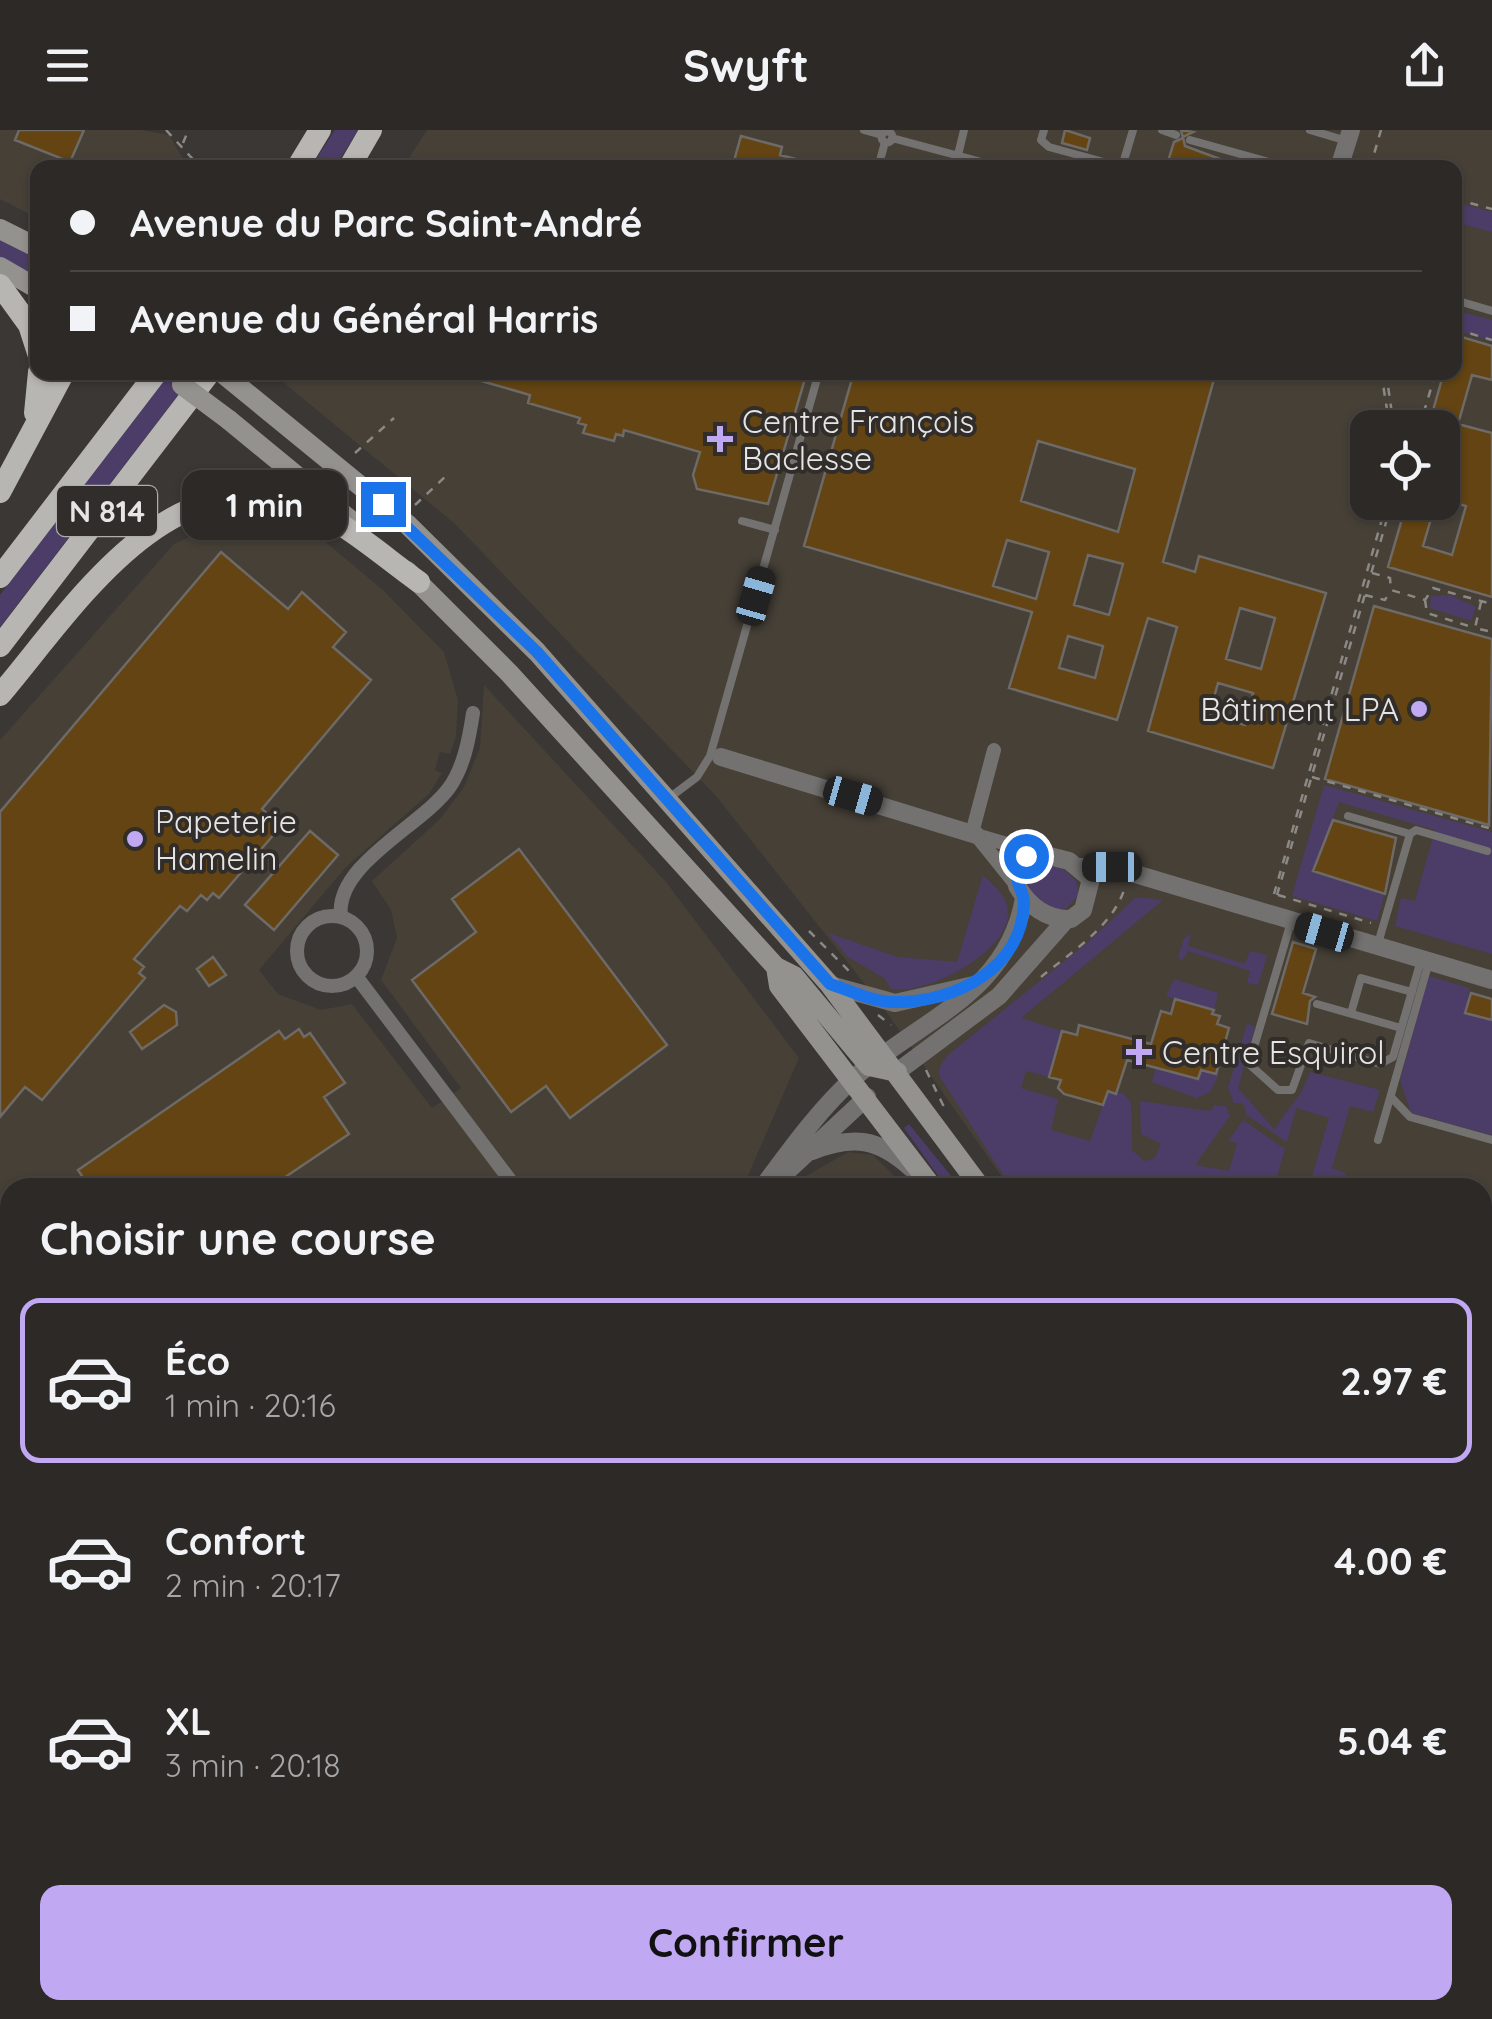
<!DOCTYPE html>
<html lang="fr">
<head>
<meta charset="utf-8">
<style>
	body { margin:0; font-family:Quicksand,sans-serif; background:#34312f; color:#f1f3f6; height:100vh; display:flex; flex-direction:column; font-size:38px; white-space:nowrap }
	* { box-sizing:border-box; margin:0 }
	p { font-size:32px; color:#a6a6a7 }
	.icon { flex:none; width:55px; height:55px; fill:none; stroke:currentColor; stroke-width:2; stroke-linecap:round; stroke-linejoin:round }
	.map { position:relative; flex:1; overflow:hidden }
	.sheet { position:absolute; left:0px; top:1048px; width:1492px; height:842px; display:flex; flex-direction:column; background:#2c2927; border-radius:30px 30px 0 0; box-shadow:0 2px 8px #0004,0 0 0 2px #484544 }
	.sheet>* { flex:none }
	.hud { position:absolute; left:30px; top:30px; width:1432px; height:220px; border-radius:20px; box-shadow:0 2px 8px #0004,0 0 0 2px #484544; display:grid; align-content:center; height:220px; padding:0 40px; background:#2c2927 }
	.fabs { position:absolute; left:1350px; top:280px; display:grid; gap:20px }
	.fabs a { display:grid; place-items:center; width:110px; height:110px; border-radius:20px; background:#2c2927; box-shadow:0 2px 8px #0004,0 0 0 2px #484544; font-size:50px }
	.end { position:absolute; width:45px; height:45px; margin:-22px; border:12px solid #1a73e8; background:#fff; box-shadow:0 0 0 5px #fff }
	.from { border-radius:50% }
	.bubble { position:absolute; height:70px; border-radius:20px; background:#2c2927; box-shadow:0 2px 8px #0004,0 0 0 2px #484544; font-size:32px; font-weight:800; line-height:70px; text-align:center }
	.car { position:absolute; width:30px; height:60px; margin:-30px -15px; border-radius:12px; box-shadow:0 0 8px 2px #0007; background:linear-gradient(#222 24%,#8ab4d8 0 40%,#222 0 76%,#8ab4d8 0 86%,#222 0) }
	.hud b { display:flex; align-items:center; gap:35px; height:95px; font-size:38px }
	.hud b+b { border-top:2px solid #484544 }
	.hud i { width:25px; height:25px; background:#f1f3f6 }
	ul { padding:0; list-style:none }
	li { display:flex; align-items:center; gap:30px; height:165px; margin:0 20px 15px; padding:0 20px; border:5px solid transparent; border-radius:20px }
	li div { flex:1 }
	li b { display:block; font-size:38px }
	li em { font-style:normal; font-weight:800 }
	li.on { border-color:#c1a8f3 }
	li>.icon { width:90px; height:90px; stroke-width:1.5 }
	h2 { padding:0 40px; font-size:45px; line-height:120px }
	.cta { display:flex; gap:20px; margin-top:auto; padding:20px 40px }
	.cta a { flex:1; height:115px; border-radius:20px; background:#c1a8f3; color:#111; font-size:40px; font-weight:800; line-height:115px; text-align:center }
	header { display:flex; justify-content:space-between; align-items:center; height:130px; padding:0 40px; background:#2c2927; font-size:45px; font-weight:800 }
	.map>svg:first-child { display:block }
	.built { fill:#464037; fill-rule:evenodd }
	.green { fill:#4c3d68 }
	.building { fill:#634412; stroke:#6d6a67; stroke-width:2.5; fill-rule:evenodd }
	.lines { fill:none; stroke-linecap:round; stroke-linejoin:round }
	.path { stroke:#8b8986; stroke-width:2.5; stroke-dasharray:8 8; stroke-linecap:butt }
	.service { stroke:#737270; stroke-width:8 }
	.minor { stroke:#737270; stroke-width:14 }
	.tertiary { stroke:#737270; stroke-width:18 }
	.secondary { stroke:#94928f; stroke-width:20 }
	.trunk { stroke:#b8b6b2; stroke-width:22 }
	.secondary-bridge { stroke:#94928f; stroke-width:20 }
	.route { stroke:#1a73e8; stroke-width:12 }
	.poi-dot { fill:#c1a8f3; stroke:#302d2a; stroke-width:4 }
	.labels { text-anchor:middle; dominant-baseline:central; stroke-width:8; stroke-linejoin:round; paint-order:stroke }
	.shield { fill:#302d2a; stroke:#afaeac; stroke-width:2.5 }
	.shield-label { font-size:30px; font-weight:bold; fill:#e6e5e3 }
	.poi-label { font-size:32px; fill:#e6e5e3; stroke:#302d2a; text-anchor:start }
</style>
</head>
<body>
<header><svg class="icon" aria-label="menu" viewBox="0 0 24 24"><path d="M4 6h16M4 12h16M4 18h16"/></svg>Swyft<svg class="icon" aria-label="share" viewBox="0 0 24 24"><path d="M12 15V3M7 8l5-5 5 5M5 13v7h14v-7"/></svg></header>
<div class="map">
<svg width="1492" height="1889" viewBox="0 0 1492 1889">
	<rect width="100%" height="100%" fill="#3a3734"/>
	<!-- built -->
	<path class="built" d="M0 0H141L169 5 188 37 38 38 37 88 0 69Z
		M427 0H1492V1255L1483 1260 1482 1058 1009 1057 882 876 716 666 455 394 272 243 1455 242V38L403 37ZM1368 298H1442V372H1368Z
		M250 386 271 387 316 404 383 460 444 522 458 570 456 606 450 624 440 622 435 640 442 643 429 664 346 737 259 840 278 864 321 880 352 874 432 978 461 958 381 850 397 808 391 780 372 751 440 689 464 657 480 618 484 555 666 752 799 928 743 1057 10 1058V1414L0 1411V610L174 414 226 391Z
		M848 1022 873 1025 905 1057H787Z
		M1492 1340V1889H942L936 1880H1482V1345Z
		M114 1880H229L217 1889H117Z
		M397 1880H908L913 1889H389Z"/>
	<!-- green -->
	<path class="green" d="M335 0H358L335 37H311Z
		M1455 72 1492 82V102L1455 92Z
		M0 103 37 123V154L0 132Z
		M1455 180 1492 190V211L1455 200Z
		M170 243H195L0 497V465Z
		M1450 465 1476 477 1471 491 1430 478 1431 466Z
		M1324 655 1492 702V824L1395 796 1401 768 1415 771 1435 700 1339 672 1313 741 1385 763 1377 791 1292 766Z
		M1041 731 1061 738 1076 750 1079 764 1067 778 1051 781 1030 761 1024 747 1029 734Z
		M983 745C994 756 1008 766 1008 783 1009 822 925 866 891 859L884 848 848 827 828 803 898 827 957 832Z
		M1136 767 1163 770 1021 888 1062 901 1049 947 1026 941 1021 958 1058 969 1051 1000 1090 1011 1108 961 1123 963 1131 973 1132 1020 1144 1031 1154 1029 1161 1014 1141 1004 1140 971 1210 981 1215 975 1226 976 1230 986 1195 1035 1229 1041 1237 1013 1228 1011 1243 990 1285 1019 1274 1057H1011L940 947 939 938 948 925 1087 813Z
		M1191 804 1188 816 1245 834 1250 821 1267 825 1258 855 1247 853 1250 841 1188 821 1182 831 1178 827 1184 808Z
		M1429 846 1469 858 1466 883 1492 890V1005L1411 983 1400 950Z
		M1174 849 1218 863 1214 880 1166 866Z
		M1247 894 1255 896 1238 958 1275 1000C1288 975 1300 972 1310 942L1380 960 1373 982 1350 976 1332 1038 1345 1043 1346 1057H1309L1329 988 1296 978 1287 1012 1246 985 1244 974 1234 973 1228 957Z
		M1156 937 1198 949 1201 940 1219 945 1210 962 1197 968 1152 952Z
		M909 994 960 1057H946L904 998Z
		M0 1421 10 1424V1584L0 1581Z"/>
	<!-- building -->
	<path class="building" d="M19 0H84L70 32 15 10Z
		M1065 0 1090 8 1087 20 1062 13Z
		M1181 0 1193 2 1183 7 1185 16 1244 38H1166L1174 12 1183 8Z
		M741 6 782 17 780 25 812 33V38H732Z
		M1455 205 1492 216V250L1472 245 1458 294 1492 303V467L1388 437 1407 372H1436L1423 416 1452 425 1466 376 1442 369V298H1428L1444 242H1455Z
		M464 242H807L768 374 697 359 693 345 700 322 624 300 623 306 616 304 614 311 583 303 586 295 578 293 580 288 528 273 530 265 464 246Z
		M854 242H1216L1163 432 1195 442 1199 426 1326 463 1273 638 1148 601 1177 497 1148 488 1117 590 1009 558 1032 482 804 416ZM1038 311 1135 339 1118 402 1021 371ZM1007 410 1049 422 1036 469 993 456ZM1088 425 1123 434 1109 485 1074 475ZM1240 478 1275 488 1261 539 1226 529ZM1068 506 1103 516 1095 548 1059 538ZM1218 553 1253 563 1245 595 1209 585Z
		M221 422 288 479 302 462 346 502 333 517 371 550 262 679 281 696 257 724 219 768 213 763 207 770 201 765 187 781 180 776 134 829 144 837 139 843 145 848 42 970 25 957 0 987V682Z
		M1374 476 1492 509 1489 695 1325 649Z
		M1333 690 1396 708 1385 764 1313 741Z
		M310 701 338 725 274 800 245 775Z
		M519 719 667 915 570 988 546 956 511 982 412 850 476 802 452 769Z
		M1293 812 1316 819 1303 863 1315 867 1310 871 1307 894 1272 884Z
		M213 827 226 845 209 856 197 839Z
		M1471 863 1492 869V890L1465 883Z
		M1175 869 1214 880 1212 884 1220 886 1217 894 1229 898 1216 944 1201 940 1198 949 1127 930 1116 964 1108 961 1103 975 1064 964 1058 958 1061 950 1049 947 1062 901 1077 905 1079 895 1151 914 1161 881 1171 884Z
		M164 875 176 882 177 895 142 919 130 902Z
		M299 899 304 907 310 903 345 953 324 967 349 1004 269 1058H90L78 1040 279 901 285 909Z"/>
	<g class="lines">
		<!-- path -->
		<path class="path" d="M166 0 201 38
			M183 13 188 1
			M1370 38 1381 0
			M1455 69 1492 79
			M1455 199 1492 210
			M1381 242 1390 298
			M1386 242 1394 298
			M1419 298 1436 242
			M355 323 394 288
			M415 375 446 346
			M1372 443 1390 448 1391 460 1425 470 1433 458 1492 474
			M1365 465 1385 470 1390 461
			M1425 470 1427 483 1475 498
			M1481 472 1475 498 1492 502
			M1312 647 1492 699
			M1274 764 1387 372
			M1277 765 1392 372
			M1278 765 1371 793
			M809 801 849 841
			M1041 847C1070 823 1112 797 1124 760
			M878 885 891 895
			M926 940 944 977
			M1482 1323 1492 1319
			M1482 1693 1492 1686
			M0 1712 10 1716
			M0 1719 10 1732
			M0 1806 4 1804
			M15 1880 21 1889
			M103 1880 108 1889
			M19 1886 29 1880"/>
		<!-- service -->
		<path class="service" d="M864 0 882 5
			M1044 0 1041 10 1049 17 1122 37 1133 0
			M1162 0 1176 5
			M1310 0 1347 11
			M881.5 7a5.5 5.5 0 1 1 11 0a5.5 5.5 0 1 1-11 0Z
			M892 8 1004 38
			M1190 10 1290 38
			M958 25 964 0
			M878 38 885 12
			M1455 170 1492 181
			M742 391 775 400
			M669 668 697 647 710 626 819 242
			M1348 686 1410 704 1377 817
			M1410 704 1416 700 1487 721
			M1291 792 1249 934 1278 960H1292L1309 913 1380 934 1393 927 1421 830
			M1317 874 1401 898
			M1351 883 1361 848 1412 862
			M1391 967 1410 987 1492 1010
			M1378 1010 1429 832
			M1011 1880 1016 1889
			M1377 1880 1397 1888 1425 1880
			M551 1889 564 1880"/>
		<!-- minor -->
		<path class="minor" d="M972 703 994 620
			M976 705 1017 756
			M976 705 1034 722
			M297 821a35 35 0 1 1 70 0a35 35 0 1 1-70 0Z
			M341 787C334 735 420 697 449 658 464 637 469 609 473 583
			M356 846 516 1058
			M0 1763 10 1779
			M73 1880 79 1889
			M920 1880 925 1889"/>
		<!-- tertiary -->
		<path class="tertiary" d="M1339 38 1351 0
			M721 627 976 705
			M1034 722 1069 731 1091 749 1083 780 1071 789C1047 790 1029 776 1017 756L1019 735Z
			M1080 737H1112L1492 850
			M830 855 895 873 978 854
			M897 942 999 866 1065 791
			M812 1021C853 1005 878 1008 911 1038
			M776 1052 867 967
			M762 1058C790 1020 821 977 856 946 922 889 1008 863 1024 768
			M365 1889 374 1880"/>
		<!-- secondary -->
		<path class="secondary" d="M0 99 38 118
			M0 137 38 159
			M221 242 407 394 537 522 830 855 981 1058
			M229 290 360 398
			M407 441 510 544 776 837 794 846 869 936 897 942
			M776 837 779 856 933 1058
			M1482 1293 1492 1288
			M1482 1864 1492 1878
			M1453 1880 1459 1889"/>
		<!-- trunk -->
		<path class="trunk" d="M297 38 320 0
			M349 38 371 0
			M0 155 29 195 38 223
			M35 283 39 242
			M0 362 64 242
			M0 447 157 242
			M0 516 210 242
			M0 565C73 479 163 333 296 373 340 387 381 425 419 452"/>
		<!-- secondary-bridge -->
		<path class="secondary-bridge" d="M182 255 229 290"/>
	</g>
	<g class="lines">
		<!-- route -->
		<path class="route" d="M383 374 537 522 830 854C851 861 875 873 897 872 956 872 1022 838 1024 773 1024 763 1017 755 1016 744L1026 726"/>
	</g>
	<!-- markers -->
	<g class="poi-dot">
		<path d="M715 294h10v10h10v10h-10v10h-10v-10h-10v-10h10z"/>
		<circle cx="1419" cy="579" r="10"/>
		<circle cx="135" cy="709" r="10"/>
		<path d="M1134 907h10v10h10v10h-10v10h-10v-10h-10v-10h10z"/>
	</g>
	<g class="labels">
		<!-- shield labels -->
		<rect class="shield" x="57" y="356" width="100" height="50" rx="8"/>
		<g class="shield-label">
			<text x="107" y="381">N 814</text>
		</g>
		<!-- poi labels -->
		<g class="poi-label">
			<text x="742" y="291">Centre François<tspan x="742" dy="37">Baclesse</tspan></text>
			<text x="1399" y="579" text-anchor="end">Bâtiment LPA</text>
			<text x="155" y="691">Papeterie<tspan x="155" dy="37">Hamelin</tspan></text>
			<text x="1162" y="922">Centre Esquirol</text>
		</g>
	</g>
</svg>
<div class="fabs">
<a><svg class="icon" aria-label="locate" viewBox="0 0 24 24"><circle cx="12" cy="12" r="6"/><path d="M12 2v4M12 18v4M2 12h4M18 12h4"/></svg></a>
</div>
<i class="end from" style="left:1026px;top:726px"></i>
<i class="end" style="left:383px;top:374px"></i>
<div class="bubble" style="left:182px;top:340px;width:165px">1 min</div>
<i class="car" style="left:756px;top:466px;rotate:16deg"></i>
<i class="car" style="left:853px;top:666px;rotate:106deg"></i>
<i class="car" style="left:1112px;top:737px;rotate:270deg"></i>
<i class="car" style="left:1324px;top:802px;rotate:286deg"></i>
<div class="hud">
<b><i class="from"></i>Avenue du Parc Saint-André</b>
<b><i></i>Avenue du Général Harris</b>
</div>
<section class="sheet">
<h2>Choisir une course</h2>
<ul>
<li class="on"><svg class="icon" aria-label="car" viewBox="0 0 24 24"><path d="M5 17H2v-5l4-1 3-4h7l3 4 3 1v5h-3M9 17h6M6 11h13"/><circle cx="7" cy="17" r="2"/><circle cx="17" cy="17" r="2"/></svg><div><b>Éco</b><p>1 min · 20:16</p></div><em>2.97 €</em></li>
<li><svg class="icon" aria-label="car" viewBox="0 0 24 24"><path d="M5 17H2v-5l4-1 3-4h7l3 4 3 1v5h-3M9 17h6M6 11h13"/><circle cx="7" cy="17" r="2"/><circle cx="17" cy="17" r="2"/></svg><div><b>Confort</b><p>2 min · 20:17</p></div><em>4.00 €</em></li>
<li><svg class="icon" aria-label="car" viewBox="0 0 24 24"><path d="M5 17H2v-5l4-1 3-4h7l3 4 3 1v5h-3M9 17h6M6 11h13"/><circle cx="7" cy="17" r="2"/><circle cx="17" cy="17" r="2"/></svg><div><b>XL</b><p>3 min · 20:18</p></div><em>5.04 €</em></li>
</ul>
<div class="cta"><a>Confirmer</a></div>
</section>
</div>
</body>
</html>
